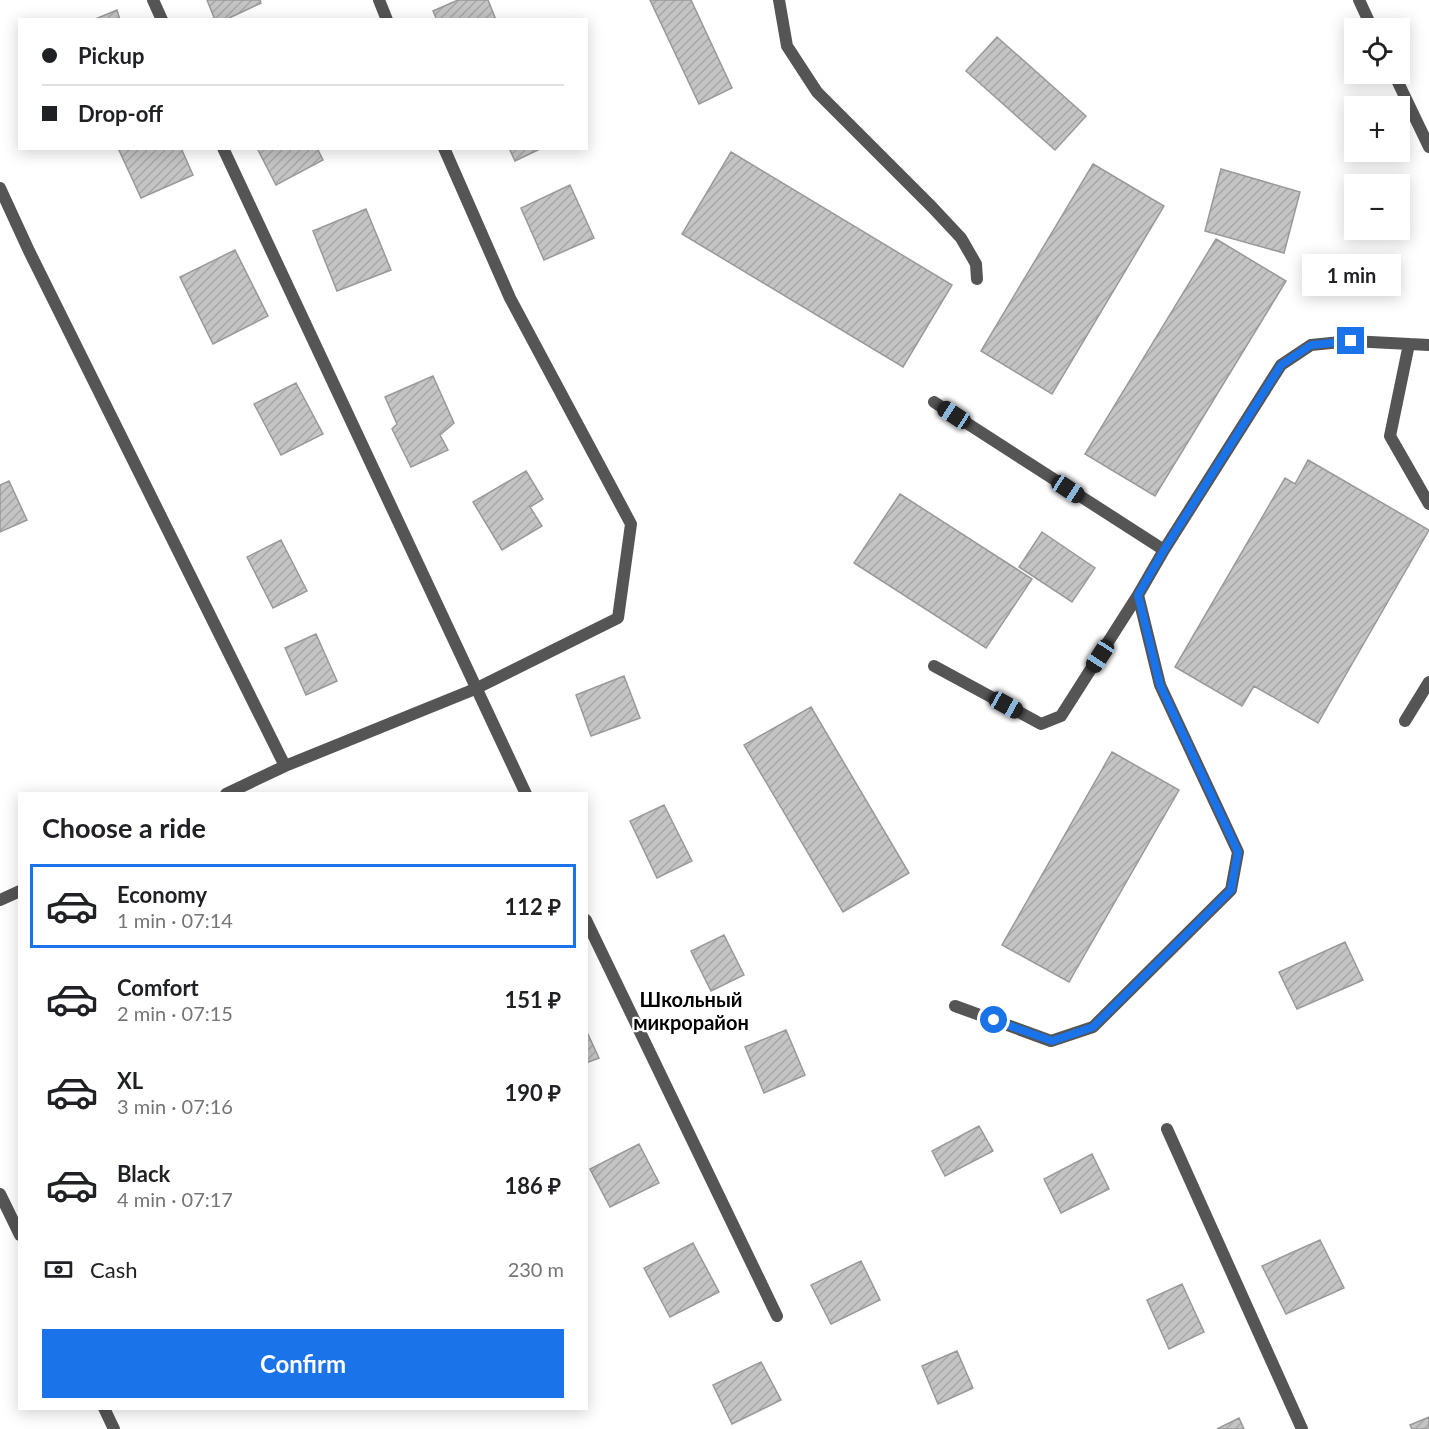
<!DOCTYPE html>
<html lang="en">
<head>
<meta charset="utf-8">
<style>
	body { margin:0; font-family:Lato,sans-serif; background:#f2f2f2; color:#202124; height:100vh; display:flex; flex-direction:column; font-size:22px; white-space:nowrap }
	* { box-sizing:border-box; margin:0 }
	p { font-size:20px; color:#757577 }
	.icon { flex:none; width:33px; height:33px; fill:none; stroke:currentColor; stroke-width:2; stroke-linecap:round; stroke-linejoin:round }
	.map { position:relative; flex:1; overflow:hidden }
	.drawer { position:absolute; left:18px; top:792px; width:570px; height:618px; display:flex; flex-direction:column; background:#fff; border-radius:0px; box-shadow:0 3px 15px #0003 }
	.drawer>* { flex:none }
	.hud { position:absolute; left:18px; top:18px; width:570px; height:132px; border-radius:0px; box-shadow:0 3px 15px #0003; display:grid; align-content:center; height:132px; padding:0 24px; background:#fff }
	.buttons { position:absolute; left:1344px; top:18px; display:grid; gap:12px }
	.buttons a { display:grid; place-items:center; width:66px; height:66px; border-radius:0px; background:#fff; box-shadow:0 3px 15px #0003; font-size:30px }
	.end { position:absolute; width:27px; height:27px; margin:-14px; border:8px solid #1a73e8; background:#fff; box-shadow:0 0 0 3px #fff }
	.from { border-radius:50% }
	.bubble { position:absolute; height:42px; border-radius:0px; background:#fff; box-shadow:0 3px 15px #0003; font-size:20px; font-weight:700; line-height:42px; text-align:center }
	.car { position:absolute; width:18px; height:36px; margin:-18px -9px; border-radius:8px; box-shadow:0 0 4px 2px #0007; background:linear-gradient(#222 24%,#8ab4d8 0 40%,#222 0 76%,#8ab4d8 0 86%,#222 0) }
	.hud b { display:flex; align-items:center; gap:21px; height:57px; font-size:22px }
	.hud b+b { border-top:2px solid #e0e0e0 }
	.hud i { width:15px; height:15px; background:#202124 }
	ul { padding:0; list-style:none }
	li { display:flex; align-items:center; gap:18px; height:84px; margin:0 12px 9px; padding:0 12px; border:3px solid transparent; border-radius:0px }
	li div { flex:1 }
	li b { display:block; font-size:22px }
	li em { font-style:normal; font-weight:700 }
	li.active { border-color:#1a73e8 }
	li>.icon { width:54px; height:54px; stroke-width:1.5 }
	h2 { padding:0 24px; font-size:27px; line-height:72px }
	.pay { display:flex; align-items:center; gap:15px; height:66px; padding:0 24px; font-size:22px }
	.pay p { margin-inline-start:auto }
	.cta { display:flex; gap:12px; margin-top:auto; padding:12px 24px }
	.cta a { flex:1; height:69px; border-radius:0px; background:#1a73e8; color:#fff; font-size:24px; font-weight:700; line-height:69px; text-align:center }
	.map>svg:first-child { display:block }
	.building { fill:url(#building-hatch); stroke:#999; stroke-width:1.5 }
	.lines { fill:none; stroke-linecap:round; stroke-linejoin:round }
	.service { stroke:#555; stroke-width:12 }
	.minor { stroke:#555; stroke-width:12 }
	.tertiary { stroke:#555; stroke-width:12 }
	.route { stroke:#1a73e8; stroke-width:8 }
	.labels { text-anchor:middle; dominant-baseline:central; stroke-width:4.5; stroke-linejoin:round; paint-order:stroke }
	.neighbourhood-label { font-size:20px; font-weight:bold; fill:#000; stroke:#fff }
</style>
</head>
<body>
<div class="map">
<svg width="1429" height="1429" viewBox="0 0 1429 1429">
	<defs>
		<pattern id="building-hatch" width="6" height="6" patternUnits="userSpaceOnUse" patternTransform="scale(1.5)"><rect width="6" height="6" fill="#c4c4c4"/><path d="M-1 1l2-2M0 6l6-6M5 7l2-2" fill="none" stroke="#a7a7a7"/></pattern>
	</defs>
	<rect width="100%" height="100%" fill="#fff"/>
	<!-- building -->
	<path class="building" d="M207 0H260L261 3 225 20H215Z
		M458 0H488L496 20H437L433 11Z
		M650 0H691L732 88 699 104Z
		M117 10 120 20H93Z
		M997 37 1086 116 1055 150 966 71Z
		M118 148H181L193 175 141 198Z
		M257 148H317L323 160 276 185Z
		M509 148H542L515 161Z
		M731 152 952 285 903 367 682 234Z
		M1093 164 1164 206 1052 394 981 351Z
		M1221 169 1300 192 1284 253 1205 231Z
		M570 185 594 238 544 260 521 208Z
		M366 209 391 270 337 291 313 231Z
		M1216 239 1286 281 1155 496 1085 454Z
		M235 250 268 316 213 344 180 277Z
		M433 376 454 423 440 435 448 450 411 467 392 429 397 424 385 397Z
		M296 383 323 434 281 455 254 404Z
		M1308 460 1429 530 1318 723 1254 686 1242 706 1175 667 1285 478 1295 484Z
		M526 471 543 499 530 507 542 526 502 550 473 502Z
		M9 481 27 520 0 532V485Z
		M900 494 1032 579 986 648 854 563Z
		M1042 532 1095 568 1072 602 1019 567Z
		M281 540 307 591 273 608 247 557Z
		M316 634 337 681 306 695 285 648Z
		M624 676 640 718 591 736 576 695Z
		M811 707 909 873 843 912 744 745Z
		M1112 752 1179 790 1069 982 1002 945Z
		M664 805 692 861 657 878 630 821Z
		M724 935 744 975 711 991 691 951Z
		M1345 942 1363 980 1297 1009 1279 972Z
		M586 1030 599 1058 586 1063Z
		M786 1030 805 1075 764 1093 745 1047Z
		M979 1126 993 1151 945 1176 932 1151Z
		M639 1144 659 1183 610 1207 590 1169Z
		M1092 1154 1109 1189 1061 1213 1044 1179Z
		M1320 1240 1344 1288 1286 1314 1262 1266Z
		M693 1243 719 1292 670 1317 644 1268Z
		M861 1261 880 1300 831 1324 811 1285Z
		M1182 1284 1204 1332 1169 1349 1147 1300Z
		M957 1351 973 1388 938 1404 922 1366Z
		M761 1362 781 1400 732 1424 713 1385Z
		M1429 1417V1429H1412L1410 1425Z
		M1239 1418 1244 1429H1217Z"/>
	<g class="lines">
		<!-- service -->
		<path class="service" d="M379 0 387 20
			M779 0 787 46 817 92 932 207 961 238 976 264 977 279
			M0 188 29 251 285 766
			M1409 344 1390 436 1429 504
			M934 402 1164 550
			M934 666 1041 724 1061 716 1138 595
			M1405 721 1429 682
			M226 794 285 766 475 689 618 618 631 524 510 298 444 148
			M0 900 20 891
			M955 1006 1051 1041 1093 1027 1231 890 1238 852 1160 685 1138 595 1164 550 1281 365 1311 345 1351 341 1429 345
			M0 1194 20 1235
			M104 1408 114 1429"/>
		<!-- minor -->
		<path class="minor" d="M153 0 162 20
			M223 148 526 794
			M586 920 777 1316
			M1167 1129 1302 1429"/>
		<!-- tertiary -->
		<path class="tertiary" d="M1359 0 1372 28
			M1394 74 1429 147"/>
	</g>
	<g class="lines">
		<!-- route -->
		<path class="route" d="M994 1020 1052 1041 1093 1027 1231 890 1238 852 1160 685 1138 595 1164 550 1281 365 1311 345 1351 341"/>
	</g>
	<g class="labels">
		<!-- neighbourhood labels -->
		<g class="neighbourhood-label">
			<text x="691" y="999">Школьный<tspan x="691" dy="23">микрорайон</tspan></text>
		</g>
	</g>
</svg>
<div class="buttons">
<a><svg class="icon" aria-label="locate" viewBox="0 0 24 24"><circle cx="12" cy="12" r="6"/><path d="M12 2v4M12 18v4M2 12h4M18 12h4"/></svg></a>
<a>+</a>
<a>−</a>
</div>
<i class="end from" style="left:994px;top:1020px"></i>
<i class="end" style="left:1351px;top:341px"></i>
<div class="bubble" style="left:1302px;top:254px;width:99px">1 min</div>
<i class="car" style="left:954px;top:415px;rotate:303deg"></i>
<i class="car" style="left:1068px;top:489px;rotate:123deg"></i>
<i class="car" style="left:1100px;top:656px;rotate:213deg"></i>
<i class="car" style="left:1006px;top:705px;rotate:119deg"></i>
<div class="hud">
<b><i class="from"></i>Pickup</b>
<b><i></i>Drop-off</b>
</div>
<section class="drawer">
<h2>Choose a ride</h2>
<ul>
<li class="active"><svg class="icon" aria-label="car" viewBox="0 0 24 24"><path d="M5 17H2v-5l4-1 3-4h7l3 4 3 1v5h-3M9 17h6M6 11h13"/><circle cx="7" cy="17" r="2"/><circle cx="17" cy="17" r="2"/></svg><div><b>Economy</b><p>1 min · 07:14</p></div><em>112 ₽</em></li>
<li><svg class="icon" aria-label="car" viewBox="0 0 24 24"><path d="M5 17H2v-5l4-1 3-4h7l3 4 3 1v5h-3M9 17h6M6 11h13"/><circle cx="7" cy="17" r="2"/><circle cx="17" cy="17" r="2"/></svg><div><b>Comfort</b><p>2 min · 07:15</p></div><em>151 ₽</em></li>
<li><svg class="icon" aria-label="car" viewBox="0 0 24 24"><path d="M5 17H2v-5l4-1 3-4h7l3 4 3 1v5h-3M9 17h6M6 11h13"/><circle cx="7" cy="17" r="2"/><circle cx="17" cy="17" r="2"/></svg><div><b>XL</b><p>3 min · 07:16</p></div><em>190 ₽</em></li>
<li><svg class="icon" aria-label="car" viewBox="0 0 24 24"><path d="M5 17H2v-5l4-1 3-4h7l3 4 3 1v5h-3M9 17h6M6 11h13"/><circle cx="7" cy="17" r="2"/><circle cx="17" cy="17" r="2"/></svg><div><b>Black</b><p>4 min · 07:17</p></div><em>186 ₽</em></li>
</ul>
<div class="pay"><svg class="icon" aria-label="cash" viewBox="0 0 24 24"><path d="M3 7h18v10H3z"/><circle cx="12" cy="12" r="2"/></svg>Cash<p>230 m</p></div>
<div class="cta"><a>Confirm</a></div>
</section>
</div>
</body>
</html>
